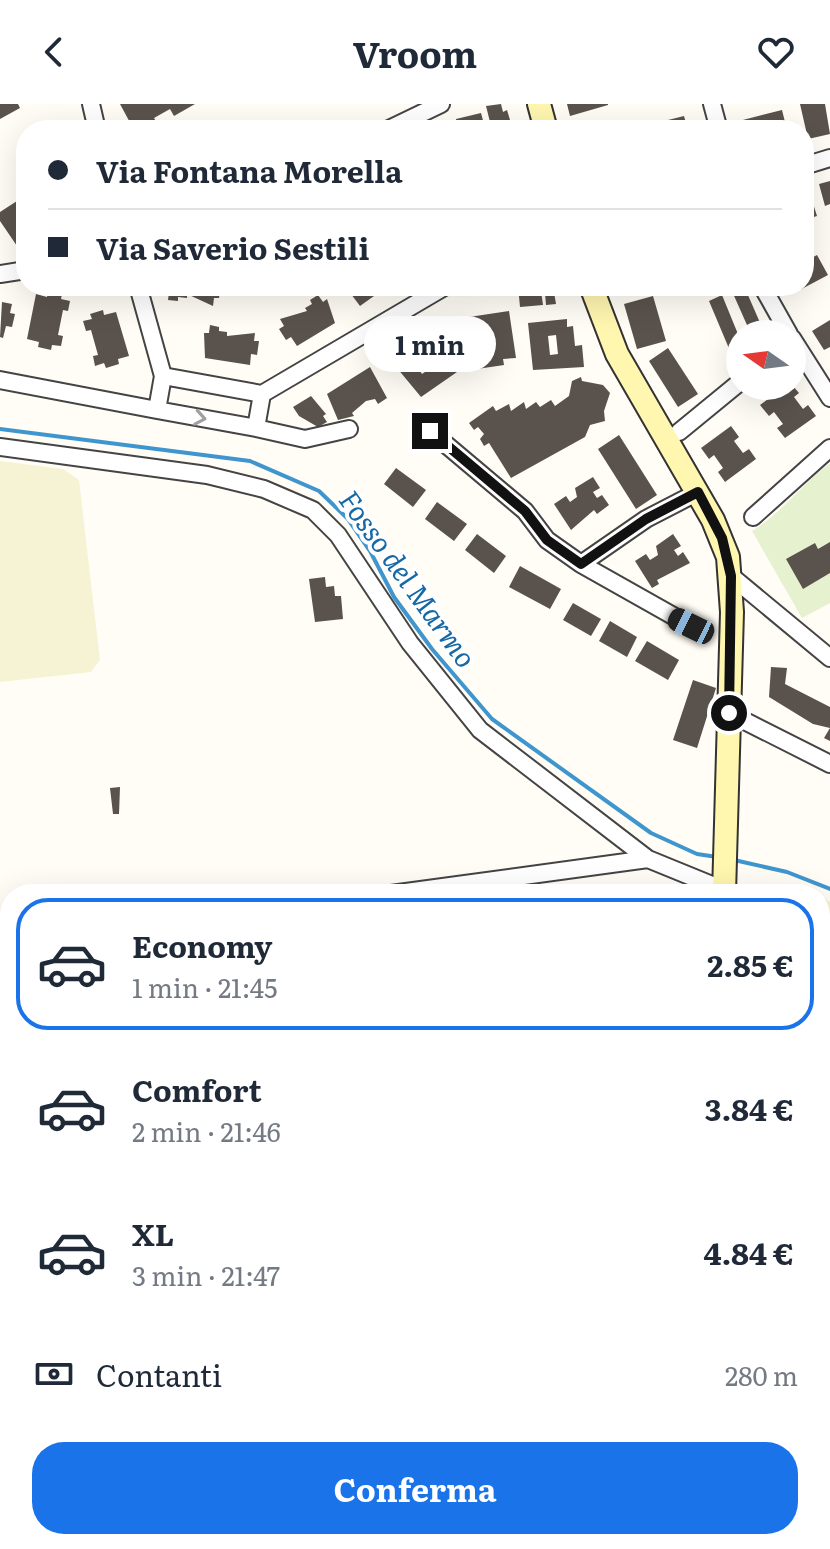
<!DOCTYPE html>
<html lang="it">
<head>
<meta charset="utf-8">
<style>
	body { margin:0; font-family:Literata,serif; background:#f2f2f3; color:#1f2937; height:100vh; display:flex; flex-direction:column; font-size:30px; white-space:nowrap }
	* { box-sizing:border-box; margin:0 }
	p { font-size:26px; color:#747a83 }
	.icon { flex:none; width:44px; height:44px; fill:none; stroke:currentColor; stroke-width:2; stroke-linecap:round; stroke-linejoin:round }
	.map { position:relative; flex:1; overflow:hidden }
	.side { position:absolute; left:0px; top:780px; width:830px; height:666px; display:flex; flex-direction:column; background:#fff; border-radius:32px 32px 0 0; box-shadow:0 8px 32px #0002 }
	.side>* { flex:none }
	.hud { position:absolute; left:16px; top:16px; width:798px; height:176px; border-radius:32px; box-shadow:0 8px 32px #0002; display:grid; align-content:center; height:176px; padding:0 32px; background:#fff }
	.needle { width:52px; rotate:284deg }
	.fabs { position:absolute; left:726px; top:216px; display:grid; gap:16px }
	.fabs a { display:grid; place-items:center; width:80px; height:80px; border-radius:50%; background:#fff; box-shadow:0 8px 32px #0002; font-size:40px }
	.end { position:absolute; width:36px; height:36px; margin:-18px; border:10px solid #111; background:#fff; box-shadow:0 0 0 4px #fff }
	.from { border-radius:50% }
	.bubble { position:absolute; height:56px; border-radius:28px; background:#fff; box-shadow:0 8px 32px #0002; font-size:26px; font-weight:700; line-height:56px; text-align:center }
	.car { position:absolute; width:24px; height:48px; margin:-24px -12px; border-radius:10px; box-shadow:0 0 6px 2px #0007; background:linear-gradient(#222 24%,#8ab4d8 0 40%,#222 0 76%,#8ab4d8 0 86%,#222 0) }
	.hud b { display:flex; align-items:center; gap:28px; height:76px; font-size:30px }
	.hud b+b { border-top:2px solid #e0e1e3 }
	.hud i { width:20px; height:20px; background:#1f2937 }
	ul { padding:14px 0 0; list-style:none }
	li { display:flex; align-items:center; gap:24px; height:132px; margin:0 16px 12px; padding:0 16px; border:4px solid transparent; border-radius:32px }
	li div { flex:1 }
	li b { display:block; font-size:30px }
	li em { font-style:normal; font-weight:700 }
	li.selected { border-color:#1a73e8 }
	li>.icon { width:72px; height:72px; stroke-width:1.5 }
	.pay { display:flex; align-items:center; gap:20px; height:88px; padding:0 32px; font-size:30px }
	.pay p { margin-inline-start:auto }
	.primary-button { display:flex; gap:16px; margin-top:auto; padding:16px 32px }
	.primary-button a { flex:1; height:92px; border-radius:32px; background:#1a73e8; color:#fff; font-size:32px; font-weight:700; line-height:92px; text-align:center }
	header { display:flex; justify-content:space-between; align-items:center; height:104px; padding:0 32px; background:#fff; font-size:36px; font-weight:700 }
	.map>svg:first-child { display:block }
	.farmland { fill:#f6f3d4 }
	.pitch { fill:#e6f2cf }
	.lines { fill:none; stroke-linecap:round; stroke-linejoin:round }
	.stream { stroke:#3f96cf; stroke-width:4 }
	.building { fill:#5a524d; fill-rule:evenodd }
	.lane-casing { stroke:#444; stroke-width:12 }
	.street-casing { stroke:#444; stroke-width:20 }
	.secondary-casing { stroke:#333; stroke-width:26 }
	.lane { stroke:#fff; stroke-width:8 }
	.street { stroke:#fff; stroke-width:16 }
	.secondary { stroke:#fff6b0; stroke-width:22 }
	.oneway { stroke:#a0a0a0 }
	.route { stroke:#111; stroke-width:10 }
	.labels { text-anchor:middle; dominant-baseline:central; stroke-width:8; stroke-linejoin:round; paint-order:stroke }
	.water-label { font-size:28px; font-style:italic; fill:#1768a6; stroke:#fff }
</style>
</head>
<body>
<header><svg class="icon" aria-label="back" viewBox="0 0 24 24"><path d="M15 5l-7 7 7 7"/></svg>Vroom<svg class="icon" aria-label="heart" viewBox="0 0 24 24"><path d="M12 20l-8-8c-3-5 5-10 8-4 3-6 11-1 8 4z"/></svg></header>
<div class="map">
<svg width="830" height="1445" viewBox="0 0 830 1445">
	<rect width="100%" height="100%" fill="#fffdf5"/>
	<!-- farmland -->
	<path class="farmland" d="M0 357 63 365 79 376 100 556 91 568 0 578Z
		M820 792 830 798V978L820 981Z
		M10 1212V1349L0 1350V1213Z"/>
	<!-- pitch -->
	<path class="pitch" d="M830 359V499L802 514 752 427C783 408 802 380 830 359Z"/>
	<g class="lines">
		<!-- stream -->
		<path class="stream" d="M0 325 250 357 319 387 348 415 370 447 394 493 432 545 492 615 651 729 697 750 717 753
			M734 756 787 768 830 785"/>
	</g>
	<!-- building -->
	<path class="building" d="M0 0H18L20 4 0 15Z
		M120 0H195L174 12 170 5 154 14 158 21 150 26H134Z
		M501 0 503 8 507 6 513 26H457L456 15 481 9 484 20 490 18 486 2Z
		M567 0H608V1L570 12Z
		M800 0H825L830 30 808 35Z
		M782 6 787 26H741L739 17Z
		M684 12 688 26H658L656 19Z
		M611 19 612 24 619 22 620 26H590Z
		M830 77V100L825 102 819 80Z
		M809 87 817 112 804 116V89Z
		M17 97 26 110V136L17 142 0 117V108Z
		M817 151 828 171 794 189 790 182H804V158Z
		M165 182H221L219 194H214L213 202 187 190V194L178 193V197L168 196 169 188 165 187Z
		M345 182H378L381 187 360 202Z
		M518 182H532L533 188 541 187 543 201 520 203Z
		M737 182H744L765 230H751L731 185Z
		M48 187 62 190 61 195 70 197 68 207 63 206 58 231 63 232 61 242 52 241 51 246 38 243 39 238 27 235 36 190 47 193Z
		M554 188 556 200 546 201 545 189Z
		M318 191 323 198 327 195 335 219 297 242 291 233 286 236 279 225 284 222 280 215 307 207 305 204 312 200 310 196Z
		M722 191 740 235V251L733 254 709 197Z
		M653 192 666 237 637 245 624 200Z
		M2 198 12 200 10 209 15 210 12 223 6 222 3 234 0 233Z
		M103 206 104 211 116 208 129 252 118 255 119 260 106 264 104 259 95 262 93 252 98 251 91 226 86 227 83 217 92 215 90 210Z
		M509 207 516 254 503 255 504 261 477 265 475 252H478L469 213ZM493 227 495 244 487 245 484 228Z
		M567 215V223L573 222 575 242 582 241 584 263 533 266 528 219ZM556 231 558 250 550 251 548 232Z
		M830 216V243L824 246 812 227Z
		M210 221 219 223V227L227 228V232L255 229 254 237H259L257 251 251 250 250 261 205 254 204 229H209Z
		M428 235 432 241 439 236 457 268 421 293 397 264 399 262 391 250 404 242 415 257 420 253 414 245ZM433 253 437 260 422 270 418 264Z
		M668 244 698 290 678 303 649 257Z
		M370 263 387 294 378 300 375 295 366 297 352 309 354 312 338 316 327 290Z
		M581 273 582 277 603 281 610 289 604 307 605 317 590 321 585 333 511 374 489 339 484 342 480 335 484 330 478 323 474 326 469 319 493 302 496 307 509 300 511 307 524 298 526 305 536 298 540 303 551 296 555 302 569 292 572 277Z
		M786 282H793L799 289 794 293 803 305 808 301 816 312 785 334 777 324 783 320 774 308 769 312 760 301Z
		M311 292 326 310 323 312 327 318 318 323 299 312 293 303Z
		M731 322 739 333 734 337 743 349 749 345 756 355 725 378 718 368 723 364 714 351 709 355 701 344Z
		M619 331 657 391 636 405 598 345Z
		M396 364 426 386 413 403 384 380Z
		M593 373 600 384 593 388 597 394 602 391 609 401 597 410 594 406 571 426 554 400 566 392 570 398 577 393 575 384Z
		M437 398 467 420 454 437 425 415Z
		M477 430 506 452 494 469 465 446Z
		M673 430 681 442 674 446 678 452 683 448 690 459 657 476 659 480 652 484 635 457 646 450 650 456 658 451 656 442Z
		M830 438V469L803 485 786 455 815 439 818 445Z
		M520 462 561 485 550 505 509 483Z
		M325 473 326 483 334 482 335 492H341L343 515 315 518 309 475Z
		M573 499 601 515 591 532 563 516Z
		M610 517 637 533 627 553 599 537Z
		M647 537 679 556 668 576 635 557Z
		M771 563 787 564 785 580 830 603V637L824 634 830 624 813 620 769 593Z
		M693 576 716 584 697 644 673 636Z
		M120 683 119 710H113L110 684Z
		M131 782 132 790H114L113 786Z
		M820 1004 830 1021V1045L820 1028Z
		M820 1102 830 1113V1145L823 1138 827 1128 820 1122Z
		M825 1197 830 1209 820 1219V1198Z
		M820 1421 830 1432V1445H809L801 1436H820Z"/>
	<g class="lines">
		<defs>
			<path id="lane" d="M820 1056 830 1066
				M820 1152 830 1162
				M820 1263 830 1273
				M820 1371 830 1380
				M768 1436 777 1445"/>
			<path id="street" d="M91 0 97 26
				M712 0 719 26
				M387 26 441 0
				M804 62 830 54
				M0 170 26 166
				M138 182 163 272 157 306 256 324 262 290 163 272
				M762 182 789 230
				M792 234 830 294
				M0 276 157 306
				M262 290 446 182
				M256 324 305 335 349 325
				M430 327 525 407 547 436 581 460 646 415 698 388
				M679 328 740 278
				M0 343 207 371 264 385 313 406 338 431 410 539 480 626 648 755 724 786
				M753 413 830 344
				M581 460 691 522
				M731 472 830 554
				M729 609 830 660
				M391 790 648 755
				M0 841 10 840
				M820 1354 830 1344
				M0 1359 10 1358
				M683 1445 718 1436"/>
			<path id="secondary" d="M539 0 546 26
				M591 182 617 250 713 416 728 453 732 508 724 790
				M683 1445 684 1436"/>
		</defs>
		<!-- lane casing -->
		<use href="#lane" class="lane-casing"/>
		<!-- street casing -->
		<use href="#street" class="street-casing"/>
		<!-- secondary casing -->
		<use href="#secondary" class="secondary-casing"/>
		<!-- lane -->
		<use href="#lane" class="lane"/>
		<!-- street -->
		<use href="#street" class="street"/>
		<!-- secondary -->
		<use href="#secondary" class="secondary"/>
	</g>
	<!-- one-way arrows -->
	<defs><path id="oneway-chevron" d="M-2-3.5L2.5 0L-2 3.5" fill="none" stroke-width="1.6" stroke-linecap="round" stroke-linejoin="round" transform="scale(2)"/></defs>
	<use class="oneway" href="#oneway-chevron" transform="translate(200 314) rotate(10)"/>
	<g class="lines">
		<!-- route -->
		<path class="route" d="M430 327 525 407 547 436 581 460 646 415 698 388 722 434 731 472 729 609"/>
	</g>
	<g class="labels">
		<!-- water labels -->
		<g class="water-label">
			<text transform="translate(409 474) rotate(54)">Fosso del Marmo</text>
		</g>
	</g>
</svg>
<div class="fabs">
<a><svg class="needle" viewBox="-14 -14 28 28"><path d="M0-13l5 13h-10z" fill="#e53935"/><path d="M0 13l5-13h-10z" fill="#747a83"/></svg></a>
</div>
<i class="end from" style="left:729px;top:609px"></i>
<i class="end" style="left:430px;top:327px"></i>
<div class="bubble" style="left:364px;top:212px;width:132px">1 min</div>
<i class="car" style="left:691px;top:522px;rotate:296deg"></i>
<div class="hud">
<b><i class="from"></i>Via Fontana Morella</b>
<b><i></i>Via Saverio Sestili</b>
</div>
<section class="side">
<ul>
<li class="selected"><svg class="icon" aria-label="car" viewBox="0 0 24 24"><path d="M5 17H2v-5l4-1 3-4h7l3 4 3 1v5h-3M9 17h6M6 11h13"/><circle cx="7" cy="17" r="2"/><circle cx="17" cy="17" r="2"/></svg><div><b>Economy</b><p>1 min · 21:45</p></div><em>2.85 €</em></li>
<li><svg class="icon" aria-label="car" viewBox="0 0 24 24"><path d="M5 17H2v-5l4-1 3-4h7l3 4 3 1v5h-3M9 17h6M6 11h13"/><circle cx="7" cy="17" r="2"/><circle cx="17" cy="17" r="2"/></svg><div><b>Comfort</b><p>2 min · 21:46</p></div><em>3.84 €</em></li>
<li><svg class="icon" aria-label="car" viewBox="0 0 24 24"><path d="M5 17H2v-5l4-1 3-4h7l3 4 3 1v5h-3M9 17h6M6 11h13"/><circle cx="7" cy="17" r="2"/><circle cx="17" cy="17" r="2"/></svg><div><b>XL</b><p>3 min · 21:47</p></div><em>4.84 €</em></li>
</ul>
<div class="pay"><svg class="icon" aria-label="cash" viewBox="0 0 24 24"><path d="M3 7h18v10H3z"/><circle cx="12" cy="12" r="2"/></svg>Contanti<p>280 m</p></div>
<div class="primary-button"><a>Conferma</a></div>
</section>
</div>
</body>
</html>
